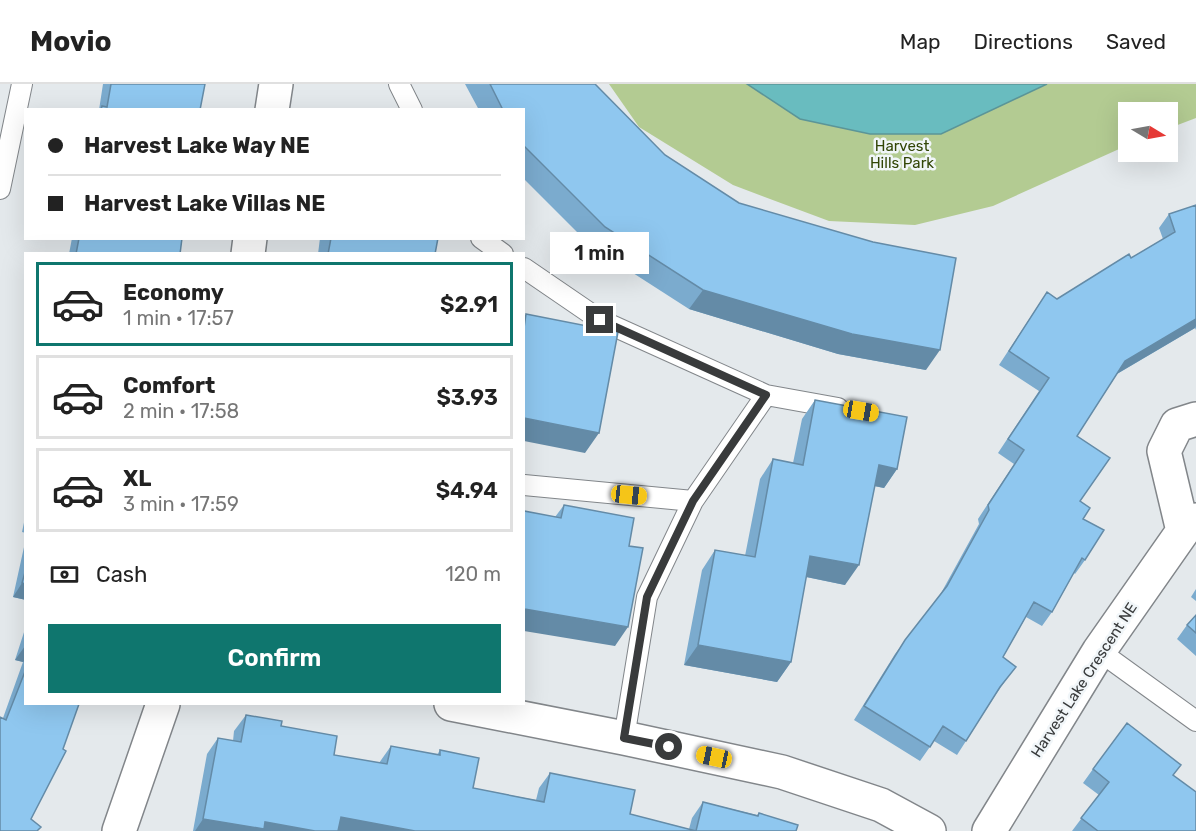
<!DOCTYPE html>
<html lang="en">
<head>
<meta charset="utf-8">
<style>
	body { margin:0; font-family:Rubik,sans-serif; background:#f2f2f2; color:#222; height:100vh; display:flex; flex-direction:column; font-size:22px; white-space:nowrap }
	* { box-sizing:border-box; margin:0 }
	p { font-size:20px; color:#767676 }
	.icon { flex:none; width:33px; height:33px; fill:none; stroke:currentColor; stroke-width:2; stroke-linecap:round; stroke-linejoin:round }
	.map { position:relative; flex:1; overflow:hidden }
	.panel { position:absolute; left:24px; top:168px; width:501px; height:453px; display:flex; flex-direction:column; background:#fff; border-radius:0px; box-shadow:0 6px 24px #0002 }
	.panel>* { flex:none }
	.hud { position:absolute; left:24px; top:24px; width:501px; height:132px; border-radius:0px; box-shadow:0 6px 24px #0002; display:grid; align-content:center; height:132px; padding:0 24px; background:#fff }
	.needle { width:39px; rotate:100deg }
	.tools { position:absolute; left:1118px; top:18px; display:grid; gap:12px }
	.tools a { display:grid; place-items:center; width:60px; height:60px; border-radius:0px; background:#fff; box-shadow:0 6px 24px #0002; font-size:30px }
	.end { position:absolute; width:27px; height:27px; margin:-14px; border:8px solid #393b3c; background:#fff; box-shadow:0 0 0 3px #fff }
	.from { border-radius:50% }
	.bubble { position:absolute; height:42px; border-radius:0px; background:#fff; box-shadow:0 6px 24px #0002; font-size:20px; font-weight:600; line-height:42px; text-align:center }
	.car { position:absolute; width:18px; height:36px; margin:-18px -9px; border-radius:8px; box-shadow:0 0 4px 2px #0007; background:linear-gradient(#f5c518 24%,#345 0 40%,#f5c518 0 76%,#345 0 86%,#f5c518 0) }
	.hud b { display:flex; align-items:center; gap:21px; height:57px; font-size:22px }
	.hud b+b { border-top:2px solid #e0e0e0 }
	.hud i { width:15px; height:15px; background:#222 }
	ul { padding:10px 0 0; list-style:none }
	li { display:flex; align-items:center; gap:18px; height:84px; margin:0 12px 9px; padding:0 12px; border:3px solid #e0e0e0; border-radius:0px }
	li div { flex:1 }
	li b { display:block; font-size:22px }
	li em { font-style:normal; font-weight:600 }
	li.current { border-color:#0f766e }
	li>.icon { width:54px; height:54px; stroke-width:1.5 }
	.pay { display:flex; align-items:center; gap:15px; height:66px; padding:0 24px; font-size:22px }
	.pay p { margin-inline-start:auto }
	.cta { display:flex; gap:12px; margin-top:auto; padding:12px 24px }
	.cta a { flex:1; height:69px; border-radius:0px; background:#0f766e; color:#fff; font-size:24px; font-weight:600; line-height:69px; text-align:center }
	header { display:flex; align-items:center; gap:36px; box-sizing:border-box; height:84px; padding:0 30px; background:#fff; border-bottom:2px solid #e0e0e0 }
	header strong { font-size:28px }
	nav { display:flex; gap:33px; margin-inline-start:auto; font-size:21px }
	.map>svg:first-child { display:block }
	.green { fill:#b3cb92 }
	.water { fill:#69bcbf; stroke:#5b9598; stroke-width:1.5 }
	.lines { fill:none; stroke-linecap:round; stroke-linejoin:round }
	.lane-casing { stroke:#82868a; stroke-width:22 }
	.street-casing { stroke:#82868a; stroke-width:36 }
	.lane { stroke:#fff; stroke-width:20 }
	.street { stroke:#fff; stroke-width:33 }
	.wall { fill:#7babce }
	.shaded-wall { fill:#648ba7 }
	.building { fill:#8fc7ef; stroke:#648ba7; stroke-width:1.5 }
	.route { stroke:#393b3c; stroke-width:8 }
	.labels { text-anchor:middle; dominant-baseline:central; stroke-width:5; stroke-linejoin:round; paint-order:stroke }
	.park-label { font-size:15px; fill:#324606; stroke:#f1f6f9 }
	.street-label { font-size:15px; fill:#393b3c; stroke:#f1f6f9 }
</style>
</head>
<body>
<header>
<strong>Movio</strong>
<nav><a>Map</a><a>Directions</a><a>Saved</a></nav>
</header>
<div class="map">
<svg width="1196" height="747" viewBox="0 0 1196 747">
	<rect width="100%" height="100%" fill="#e4e9ec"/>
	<!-- green -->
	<path class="green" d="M609 0H1196V34L1167 45V28H1128V61L993 122 915 141 829 137 733 101 639 43Z"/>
	<!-- water -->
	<path class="water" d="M747 0H1047L941 50H870L800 35Z"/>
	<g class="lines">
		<defs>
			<path id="lane" d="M399 0 412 26
				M0 105 22 0
				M481 154 503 170
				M524 184 600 236 766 311 838 324
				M524 401 693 417
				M1099 567 1196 637
				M624 654 647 513 693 417 766 311"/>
			<path id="street" d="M272 26 276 0
				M248 170 250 154
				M1183 447 1164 367 1177 341 1196 335
				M451 620 624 654 782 688 881 721 929 747
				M119 747 163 620
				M989 747 1099 567 1183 447 1196 436"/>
		</defs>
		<!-- lane casing -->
		<use href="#lane" class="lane-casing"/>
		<!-- street casing -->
		<use href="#street" class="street-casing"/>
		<!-- lane -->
		<use href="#lane" class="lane"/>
		<!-- street -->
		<use href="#street" class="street"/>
	</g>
	<!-- wall -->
	<path class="wall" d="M103 0H205L200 26H99Z
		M465 0H595L665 71 926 286 838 270 689 225 591 162 524 95V26H479Z
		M1196 121V246L1195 244 1117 290 1077 352 1080 417 1083 435 1085 476 1075 490 1074 489 1052 528 1042 542 1026 533 1003 573 1006 596 996 610 966 657 957 671 934 657 920 677 854 636 895 570 940 511 979 440 978 435 1014 380 998 369 1039 307 999 281 1047 208 1057 215 1131 174 1163 155 1159 144 1169 130Z
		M72 154H182L180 170H69Z
		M320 154H438L435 170H318Z
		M815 316 897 385 884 404 874 402 845 501 806 493 791 578 777 598 684 581 702 486 715 466 745 472 760 395 773 375 793 379 802 335Z
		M564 421 629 462 615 562 555 433Z
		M26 429V449L22 448Z
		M26 454V516L13 513Z
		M1196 505V517L1191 513Z
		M1196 531V572L1177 555 1187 541Z
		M26 542V620L0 747 3 634 23 578 15 576Z
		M246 631 281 642 334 671 379 679 391 662 437 671 440 666 473 704 536 716 539 704 550 689 630 730 689 745 692 734 703 718 757 731 759 729 796 747H193L207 670 218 654 233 657 234 647Z
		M1093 685 1174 692 1196 747H1072L1099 711 1083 699Z"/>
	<!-- shaded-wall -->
	<path class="shaded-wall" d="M703 206 940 266 926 286 838 270 689 225Z
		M1196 235V242L1195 244 1115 291 1125 277Z
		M524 334 599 349 585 369 524 357Z
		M879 381 897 385 884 404 865 400Z
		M810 472 859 481 845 501 797 491Z
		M22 499 26 500V516L13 513Z
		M524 525 628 543 615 562 524 547Z
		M698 561 791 578 777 598 684 581Z
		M25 562H26V576L23 578 15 576Z
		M341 733 415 747H331Z
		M203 735 265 738 315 747H195Z"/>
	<!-- building -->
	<path class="building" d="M111 0H205L200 26H101L102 22 107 23Z
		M490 0H595L665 71 739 119 873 158 956 174 940 266 852 250 703 206 605 143 524 62V26H503Z
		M1196 121V235L1125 277 1077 352 1110 374 1080 417 1090 424 1083 435 1104 446 1085 476 1082 474 1052 528 1034 518 1003 573 1016 583 1000 603 966 657 943 642 930 663 864 622 905 556 947 502 989 426 988 421 1024 366 1008 355 1049 294 1009 267 1047 208 1057 215 1129 170 1131 174 1175 148 1169 130Z
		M79 154H182L180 170H76Z
		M331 154H438L435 170H328Z
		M526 230 618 248 599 349 524 334V244Z
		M815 316 907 333 897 385 879 381 859 481 810 472 791 578 698 561 715 466 755 473 773 375 803 381Z
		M564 421 634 434 629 462 643 464 628 543 524 525V527V427L561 434Z
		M26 485V500L22 499Z
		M1196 531V549L1187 541Z
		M26 585V620H79L63 665 66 667 31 735 41 743 37 747H0V633L6 636Z
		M246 631 282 637 281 642 337 652 334 671 387 680 391 662 440 671V666L479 674 473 704 544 718 550 689 635 706 630 730 696 747 703 718 758 732 759 729 798 741 796 747H415L341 733 338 747H315L265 738 264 745 203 735 218 654 241 658Z
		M1127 639 1181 681 1173 691 1196 708V747H1098L1081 734 1109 698 1093 685Z"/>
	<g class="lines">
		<!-- route -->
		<path class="route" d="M600 236 766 311 693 417 647 513 624 654 669 663"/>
	</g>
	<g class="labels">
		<!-- park labels -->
		<g class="park-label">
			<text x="902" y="62">Harvest<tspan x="902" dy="17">Hills Park</tspan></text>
		</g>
		<!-- street labels -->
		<g class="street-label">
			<text transform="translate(1084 596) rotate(-57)">Harvest Lake Crescent NE</text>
		</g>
	</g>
</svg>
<div class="tools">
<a><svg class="needle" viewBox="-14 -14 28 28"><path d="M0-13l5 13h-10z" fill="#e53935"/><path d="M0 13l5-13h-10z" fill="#767676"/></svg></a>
</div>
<i class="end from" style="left:669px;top:663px"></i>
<i class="end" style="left:600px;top:236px"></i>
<div class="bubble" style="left:550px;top:148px;width:99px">1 min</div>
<i class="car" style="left:861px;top:327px;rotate:100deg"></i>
<i class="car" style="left:629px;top:411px;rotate:96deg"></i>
<i class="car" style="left:714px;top:673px;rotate:282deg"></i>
<div class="hud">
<b><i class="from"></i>Harvest Lake Way NE</b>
<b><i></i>Harvest Lake Villas NE</b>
</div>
<section class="panel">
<ul>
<li class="current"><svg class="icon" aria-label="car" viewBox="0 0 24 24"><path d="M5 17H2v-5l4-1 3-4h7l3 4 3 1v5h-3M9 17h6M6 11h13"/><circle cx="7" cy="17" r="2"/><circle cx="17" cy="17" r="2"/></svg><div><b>Economy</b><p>1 min · 17:57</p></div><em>$2.91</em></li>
<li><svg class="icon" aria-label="car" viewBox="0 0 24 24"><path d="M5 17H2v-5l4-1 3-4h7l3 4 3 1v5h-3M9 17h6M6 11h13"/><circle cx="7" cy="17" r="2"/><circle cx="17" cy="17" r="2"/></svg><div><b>Comfort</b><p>2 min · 17:58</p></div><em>$3.93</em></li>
<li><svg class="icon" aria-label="car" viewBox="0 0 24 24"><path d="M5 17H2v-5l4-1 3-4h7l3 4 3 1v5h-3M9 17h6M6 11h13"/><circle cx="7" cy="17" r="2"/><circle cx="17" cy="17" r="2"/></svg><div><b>XL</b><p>3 min · 17:59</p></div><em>$4.94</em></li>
</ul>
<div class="pay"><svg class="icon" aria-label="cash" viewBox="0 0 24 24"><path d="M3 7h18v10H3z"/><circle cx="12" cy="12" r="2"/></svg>Cash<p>120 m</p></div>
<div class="cta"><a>Confirm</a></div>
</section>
</div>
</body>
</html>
